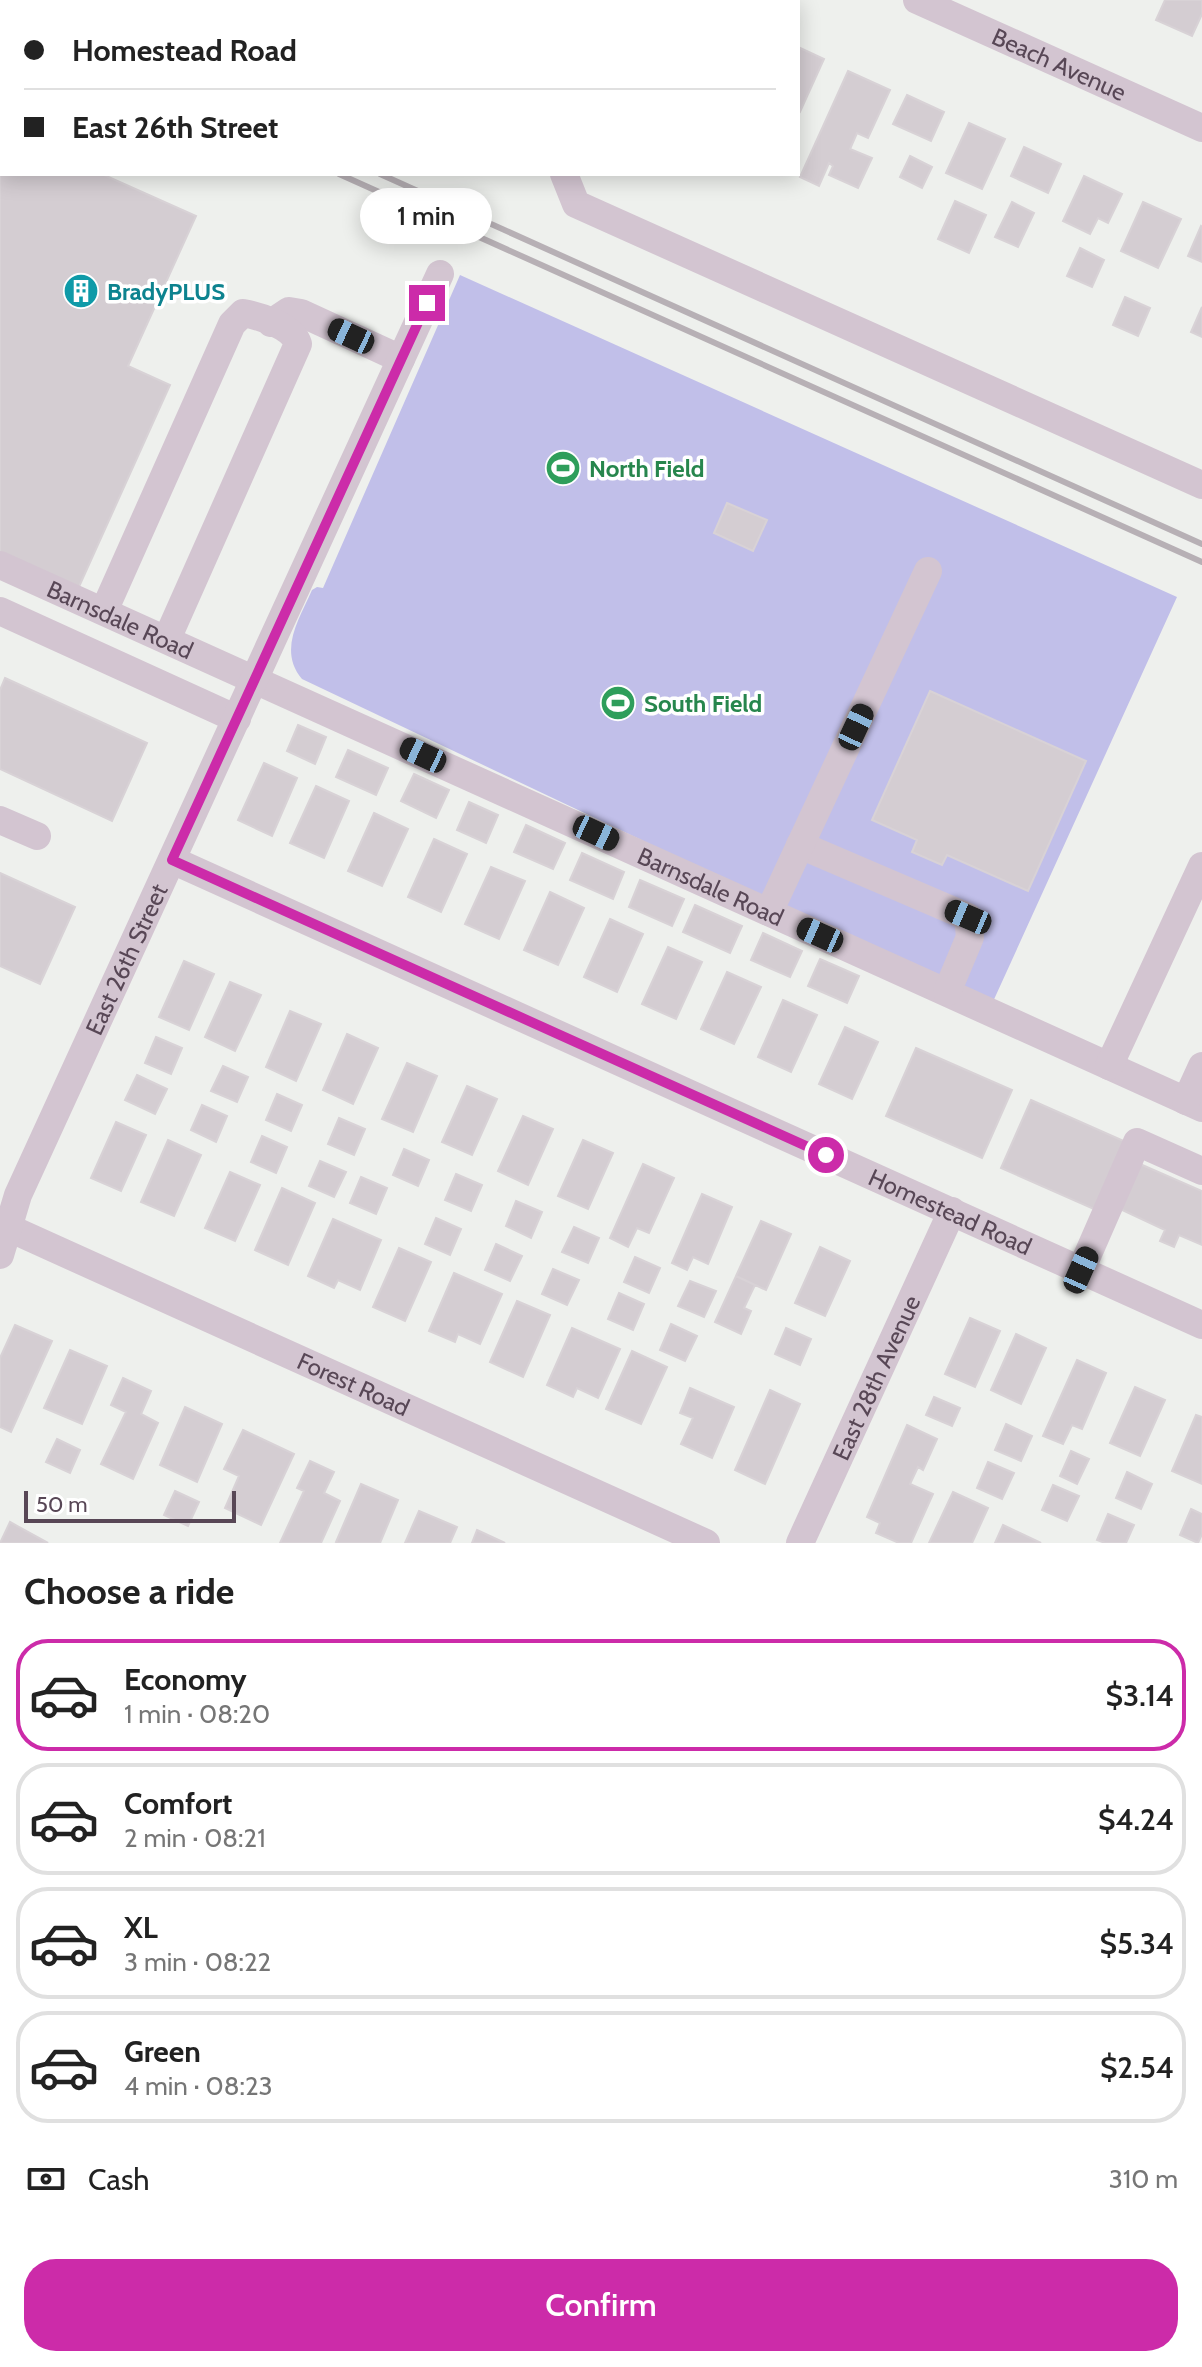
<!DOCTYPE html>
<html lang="en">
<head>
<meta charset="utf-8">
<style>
	body { margin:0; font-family:Cabin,sans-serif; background:#f6f6f6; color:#222; height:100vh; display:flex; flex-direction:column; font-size:30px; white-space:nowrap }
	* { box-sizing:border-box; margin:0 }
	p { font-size:26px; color:#767676 }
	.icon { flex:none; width:44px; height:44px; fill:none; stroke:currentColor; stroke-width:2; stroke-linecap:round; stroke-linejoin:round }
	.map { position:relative; height:1543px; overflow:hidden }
	.drawer { display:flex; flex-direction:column; background:#fff; flex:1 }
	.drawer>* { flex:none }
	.guide { position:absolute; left:0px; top:0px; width:800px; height:176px; box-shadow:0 4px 20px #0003; display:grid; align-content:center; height:176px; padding:0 24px; background:#fff }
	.scale { position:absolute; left:24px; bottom:20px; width:212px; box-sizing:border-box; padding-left:8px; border:4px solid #584756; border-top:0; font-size:22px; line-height:28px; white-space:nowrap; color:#584756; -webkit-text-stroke:6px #fff; paint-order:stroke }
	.end { position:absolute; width:36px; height:36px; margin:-18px; border:10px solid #cc2ba9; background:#fff; box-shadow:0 0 0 4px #fff }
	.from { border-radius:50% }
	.bubble { position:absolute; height:56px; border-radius:28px; background:#fff; box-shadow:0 4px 20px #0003; font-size:26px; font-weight:600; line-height:56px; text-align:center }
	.car { position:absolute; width:24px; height:48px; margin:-24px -12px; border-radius:10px; box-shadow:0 0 6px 2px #0007; background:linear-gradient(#222 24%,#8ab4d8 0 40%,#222 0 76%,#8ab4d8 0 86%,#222 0) }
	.guide b { display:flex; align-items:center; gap:28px; height:76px; font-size:30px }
	.guide b+b { border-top:2px solid #e0e0e0 }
	.guide i { width:20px; height:20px; background:#222 }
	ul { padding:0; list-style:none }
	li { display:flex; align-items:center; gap:24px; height:112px; margin:0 16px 12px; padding:0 8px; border:4px solid #e0e0e0; border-radius:32px }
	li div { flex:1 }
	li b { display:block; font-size:30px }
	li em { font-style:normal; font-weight:600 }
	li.on { border-color:#cc2ba9 }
	li>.icon { width:72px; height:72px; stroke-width:1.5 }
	h2 { padding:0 24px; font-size:36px; line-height:96px }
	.pay { display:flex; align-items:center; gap:20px; height:88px; padding:0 24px; font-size:30px }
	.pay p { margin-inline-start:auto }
	.button { display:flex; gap:16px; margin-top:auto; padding:16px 24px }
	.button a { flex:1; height:92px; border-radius:32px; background:#cc2ba9; color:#fff; font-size:32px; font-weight:600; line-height:92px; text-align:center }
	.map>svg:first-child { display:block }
	.green { fill:#c1bfe9 }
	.building { fill:#d4cdd2; stroke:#d8d2d6; stroke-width:2 }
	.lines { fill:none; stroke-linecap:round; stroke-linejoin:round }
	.minor { stroke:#d3c5d1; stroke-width:28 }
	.rail { stroke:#b7b0b5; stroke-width:6 }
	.route { stroke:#cc2ba9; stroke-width:10 }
	.labels { text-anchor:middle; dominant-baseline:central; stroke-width:7; stroke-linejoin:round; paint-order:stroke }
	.street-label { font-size:24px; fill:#584756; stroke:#fff }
	.culture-label { font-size:24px; font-weight:bold; fill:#0d838f; stroke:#fff; text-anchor:start }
	.leisure-label { font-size:24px; font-weight:bold; fill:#27864d; stroke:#fff; text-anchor:start }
</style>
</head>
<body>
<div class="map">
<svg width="1202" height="1543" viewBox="0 0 1202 1543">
	<rect width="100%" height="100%" fill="#eef0ed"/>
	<!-- green -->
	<path class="green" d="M460 275 1177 597 991 1006 302 679C278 650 299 620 312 590L317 587 323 588Z"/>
	<!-- building -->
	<path class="building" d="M1165 0H1202V14L1192 36 1156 20Z
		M798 47 824 59 800 112 798 111Z
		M848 71 890 90 868 138 857 133 850 149 872 158 858 188 829 175 833 166 829 163 819 186 800 177Z
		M907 95 944 112 931 141 893 124Z
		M969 123 1005 139 982 189 946 173Z
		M0 128 2 174H102L196 216 128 366 170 385 78 589 0 554Z
		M1024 147 1061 164 1048 193 1011 176Z
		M910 156 932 167 922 188 900 177Z
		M1084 176 1122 194 1108 223 1098 218 1090 234 1063 221Z
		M955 201 986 215 969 253 938 239Z
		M1012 202 1034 213 1018 247 995 237Z
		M1143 202 1181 219 1158 268 1121 251Z
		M1201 226 1202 227V262L1188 256Z
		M1080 248 1104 260 1092 287 1067 276Z
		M1125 297 1150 308 1138 336 1113 325Z
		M1202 307V337L1191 332Z
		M727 503 767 520 753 551 714 533Z
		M5 678 147 743 112 821 0 769V690Z
		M930 691 1086 761 1028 891 947 855 942 865 912 852 917 840 872 820Z
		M298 725 326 737 315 764 287 751Z
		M348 750 388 768 376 795 336 777Z
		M264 763 297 778 272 836 238 820Z
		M414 774 449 790 436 818 401 801Z
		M316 786 349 801 324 858 290 843Z
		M469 802 498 815 486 843 457 830Z
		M374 813 408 829 382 886 348 871Z
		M526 825 565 843 553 869 514 852Z
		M434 839 467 854 441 912 408 897Z
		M582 853 624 872 613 899 570 880Z
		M491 867 525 881 499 939 465 924Z
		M0 873 75 907 40 984 0 966Z
		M640 880 684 899 672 926 629 907Z
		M550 892 584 908 558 965 524 950Z
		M695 905 742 926 730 953 683 932Z
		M610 919 643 934 617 992 584 977Z
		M763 933 802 951 790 977 751 960Z
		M668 947 702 962 676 1019 642 1004Z
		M820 959 859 976 847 1003 808 986Z
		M184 961 214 974 189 1030 159 1017Z
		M727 972 761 987 734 1044 701 1029Z
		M230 982 261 995 235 1051 205 1037Z
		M783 1000 817 1015 791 1072 758 1057Z
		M290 1011 321 1024 296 1081 266 1067Z
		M845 1027 878 1042 852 1099 819 1084Z
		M347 1034 378 1048 353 1104 323 1090Z
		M156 1037 182 1048 171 1074 145 1063Z
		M916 1048 1012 1090 982 1158 886 1116Z
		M407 1063 437 1076 413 1132 382 1119Z
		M223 1066 248 1077 237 1102 211 1091Z
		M137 1075 167 1089 155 1114 125 1100Z
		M467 1086 497 1099 472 1155 442 1142Z
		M277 1094 302 1105 291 1131 266 1120Z
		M1031 1100 1126 1142 1096 1210 1001 1168Z
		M202 1105 227 1116 216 1142 191 1130Z
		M523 1116 553 1129 528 1185 498 1171Z
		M339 1118 365 1129 354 1155 328 1144Z
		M116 1122 146 1135 121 1191 91 1178Z
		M262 1136 287 1147 276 1173 251 1162Z
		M168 1140 201 1155 174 1216 141 1202Z
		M583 1140 613 1153 588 1209 558 1196Z
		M404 1149 429 1160 418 1186 393 1175Z
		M320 1161 346 1172 334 1197 309 1186Z
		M643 1164 674 1178 649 1233 637 1228 628 1247 610 1238Z
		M1140 1164 1202 1191V1245L1179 1235 1174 1247 1160 1241 1165 1230 1120 1209Z
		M230 1172 260 1185 235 1241 205 1228Z
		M456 1174 482 1185 471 1211 445 1200Z
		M361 1177 387 1188 376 1214 350 1203Z
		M282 1188 315 1203 288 1265 255 1250Z
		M702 1194 732 1207 708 1264 693 1257 687 1270 672 1263Z
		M516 1201 542 1212 531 1238 506 1226Z
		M436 1218 461 1229 450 1255 425 1244Z
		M333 1219 381 1240 360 1290 338 1280 334 1288 308 1276Z
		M761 1221 791 1234 766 1290 736 1276Z
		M574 1227 599 1238 588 1263 562 1252Z
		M496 1244 522 1256 510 1281 485 1270Z
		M820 1247 850 1261 825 1316 795 1303Z
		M399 1248 431 1262 405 1321 373 1307Z
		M635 1257 660 1268 649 1293 624 1282Z
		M553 1269 579 1280 567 1305 542 1294Z
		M454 1273 502 1294 480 1344 458 1334 455 1342 429 1331Z
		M736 1276 755 1285 744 1308 751 1311 741 1334 715 1322Z
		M690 1281 716 1291 704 1317 678 1306Z
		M619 1293 644 1304 633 1330 608 1319Z
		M517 1301 550 1315 523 1377 490 1362Z
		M970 1318 1000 1331 975 1387 945 1374Z
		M671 1324 697 1336 685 1361 660 1350Z
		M15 1325 52 1341 11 1432 0 1427V1358Z
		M572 1328 620 1349 598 1398 577 1388 573 1397 547 1385Z
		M786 1328 811 1339 800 1365 775 1354Z
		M1016 1334 1046 1348 1021 1404 991 1390Z
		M70 1350 107 1366 82 1424 44 1408Z
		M632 1351 667 1367 641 1424 606 1409Z
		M1077 1360 1106 1373 1082 1429 1072 1425 1063 1444 1043 1436Z
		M123 1378 151 1391 141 1414 158 1423 133 1479 101 1464 126 1412 111 1405Z
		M1135 1387 1165 1400 1140 1456 1110 1443Z
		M690 1388 734 1407 712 1458 681 1444 693 1418 680 1413Z
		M770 1390 800 1404 765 1484 735 1470Z
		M934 1397 960 1408 952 1426 926 1415Z
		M185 1407 222 1424 197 1482 160 1465Z
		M1196 1415 1202 1417V1484L1172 1471Z
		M1006 1424 1032 1436 1021 1461 995 1450Z
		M907 1425 937 1439 923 1470 918 1467 910 1484 933 1494 911 1543H899L876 1533 880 1523 867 1517Z
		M243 1430 294 1454 261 1525 225 1508 239 1476 224 1469Z
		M57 1439 80 1450 70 1473 46 1462Z
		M1071 1451 1089 1459 1077 1484 1060 1476Z
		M310 1461 334 1472 324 1493 340 1501 321 1543H280L304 1491 297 1488Z
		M988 1462 1014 1473 1002 1499 977 1488Z
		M1127 1472 1152 1484 1141 1509 1116 1498Z
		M361 1484 398 1500 380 1543H338L336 1542Z
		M1053 1485 1079 1496 1067 1521 1042 1510Z
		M175 1491 199 1502 188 1526 164 1515Z
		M953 1492 988 1508 972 1543H929Z
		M1191 1509 1202 1514V1534L1198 1543 1180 1535Z
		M419 1511 457 1527 450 1543H405Z
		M1108 1514 1134 1525 1126 1543H1105L1097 1540Z
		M10 1522 48 1543H0Z
		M1003 1525 1041 1543H995Z
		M477 1530 505 1543H472Z"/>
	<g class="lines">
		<!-- minor -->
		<g class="minor">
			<path d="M181 0 186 2"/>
			<path d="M360 0 364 2"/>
			<path d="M661 0V2"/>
			<path id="s1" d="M917 0 1202 128"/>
			<path d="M551 2 552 0"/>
			<path d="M564 174 576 204 1202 485"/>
			<path d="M271 323 289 311 301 313 401 359"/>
			<path id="s2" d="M0 565 1202 1108"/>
			<path d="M0 611 237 719"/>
			<path d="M104 611 232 324 243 313C259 316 293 326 298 344L167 639"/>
			<path d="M0 820 37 836"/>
			<path d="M800 845 968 917 970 937 947 992"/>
			<path id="s3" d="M172 860 1202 1325"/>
			<path d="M769 912 928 571"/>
			<path d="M1109 1066 1202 866"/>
			<path d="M1186 1101 1202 1066"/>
			<path id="s4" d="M0 1224 706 1543"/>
			<path id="s5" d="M0 1255 18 1195 440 274"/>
			<path d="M1081 1270 1137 1142 1202 1171"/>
			<path id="s6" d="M800 1543 952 1211"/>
		</g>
		<!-- rail -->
		<path class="rail" d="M0 3 2 4
			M0 21 2 22
			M339 174 1202 562
			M380 174 1202 544"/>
	</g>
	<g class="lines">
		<!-- route -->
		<path class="route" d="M427 303 172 860 826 1155"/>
	</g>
	<!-- icons -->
	<defs>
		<symbol id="building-disc" viewBox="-11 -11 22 22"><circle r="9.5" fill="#0f9aa8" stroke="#fff"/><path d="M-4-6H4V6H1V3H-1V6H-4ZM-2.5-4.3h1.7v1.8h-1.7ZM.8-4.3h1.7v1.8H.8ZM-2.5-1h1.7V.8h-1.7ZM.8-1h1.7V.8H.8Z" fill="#fff"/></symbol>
		<symbol id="stadium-disc" viewBox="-11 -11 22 22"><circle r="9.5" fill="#2e9e5b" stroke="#fff"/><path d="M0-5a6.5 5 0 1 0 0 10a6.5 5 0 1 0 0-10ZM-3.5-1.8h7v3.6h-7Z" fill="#fff"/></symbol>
	</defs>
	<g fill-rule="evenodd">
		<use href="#building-disc" x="61" y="271" width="40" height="40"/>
		<use href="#stadium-disc" x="543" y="448" width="40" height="40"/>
		<use href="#stadium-disc" x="598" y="683" width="40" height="40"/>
	</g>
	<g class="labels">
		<!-- street labels -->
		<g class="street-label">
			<text stroke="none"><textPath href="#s1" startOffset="156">Beach Avenue</textPath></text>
			<text stroke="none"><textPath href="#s2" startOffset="132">Barnsdale Road</textPath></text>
			<text stroke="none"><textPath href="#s2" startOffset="780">Barnsdale Road</textPath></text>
			<text stroke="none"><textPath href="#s5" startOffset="322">East 26th Street</textPath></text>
			<text stroke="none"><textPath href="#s3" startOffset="854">Homestead Road</textPath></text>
			<text stroke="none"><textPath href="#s6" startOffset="182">East 28th Avenue</textPath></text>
			<text stroke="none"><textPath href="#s4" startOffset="388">Forest Road</textPath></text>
		</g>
		<!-- culture labels -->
		<g class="culture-label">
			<text x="107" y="291">BradyPLUS</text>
		</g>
		<!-- leisure labels -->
		<g class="leisure-label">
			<text x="589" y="468">North Field</text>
			<text x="644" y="703">South Field</text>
		</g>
	</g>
</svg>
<div class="scale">50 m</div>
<i class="end from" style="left:826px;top:1155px"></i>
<i class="end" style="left:427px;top:303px"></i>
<div class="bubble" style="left:360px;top:188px;width:132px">1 min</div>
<i class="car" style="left:351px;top:336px;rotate:295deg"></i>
<i class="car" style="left:856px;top:727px;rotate:25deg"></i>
<i class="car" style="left:423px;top:755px;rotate:295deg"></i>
<i class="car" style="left:596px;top:833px;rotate:115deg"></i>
<i class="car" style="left:968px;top:917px;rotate:293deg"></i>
<i class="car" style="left:820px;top:935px;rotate:294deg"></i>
<i class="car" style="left:1081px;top:1270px;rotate:24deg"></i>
<div class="guide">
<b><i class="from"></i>Homestead Road</b>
<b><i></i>East 26th Street</b>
</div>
</div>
<section class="drawer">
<h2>Choose a ride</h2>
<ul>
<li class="on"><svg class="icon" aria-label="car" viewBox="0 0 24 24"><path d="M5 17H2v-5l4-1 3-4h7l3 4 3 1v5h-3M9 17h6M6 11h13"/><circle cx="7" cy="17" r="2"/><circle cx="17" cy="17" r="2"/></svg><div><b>Economy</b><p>1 min · 08:20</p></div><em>$3.14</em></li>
<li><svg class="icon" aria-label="car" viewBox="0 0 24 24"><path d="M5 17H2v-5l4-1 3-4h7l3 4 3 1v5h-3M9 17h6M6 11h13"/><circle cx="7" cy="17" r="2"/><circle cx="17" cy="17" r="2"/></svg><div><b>Comfort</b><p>2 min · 08:21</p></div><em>$4.24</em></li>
<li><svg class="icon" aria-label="car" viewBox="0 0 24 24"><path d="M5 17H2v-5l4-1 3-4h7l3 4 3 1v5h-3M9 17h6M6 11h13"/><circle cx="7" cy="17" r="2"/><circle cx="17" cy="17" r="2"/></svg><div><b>XL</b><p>3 min · 08:22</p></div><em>$5.34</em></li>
<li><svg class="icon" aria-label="car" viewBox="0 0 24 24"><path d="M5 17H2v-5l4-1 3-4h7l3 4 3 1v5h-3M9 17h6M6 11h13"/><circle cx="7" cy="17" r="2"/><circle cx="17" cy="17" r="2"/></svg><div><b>Green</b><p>4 min · 08:23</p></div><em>$2.54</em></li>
</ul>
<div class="pay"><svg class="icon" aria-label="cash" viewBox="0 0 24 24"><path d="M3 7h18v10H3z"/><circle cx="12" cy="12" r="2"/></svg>Cash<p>310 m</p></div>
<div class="button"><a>Confirm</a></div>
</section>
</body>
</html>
